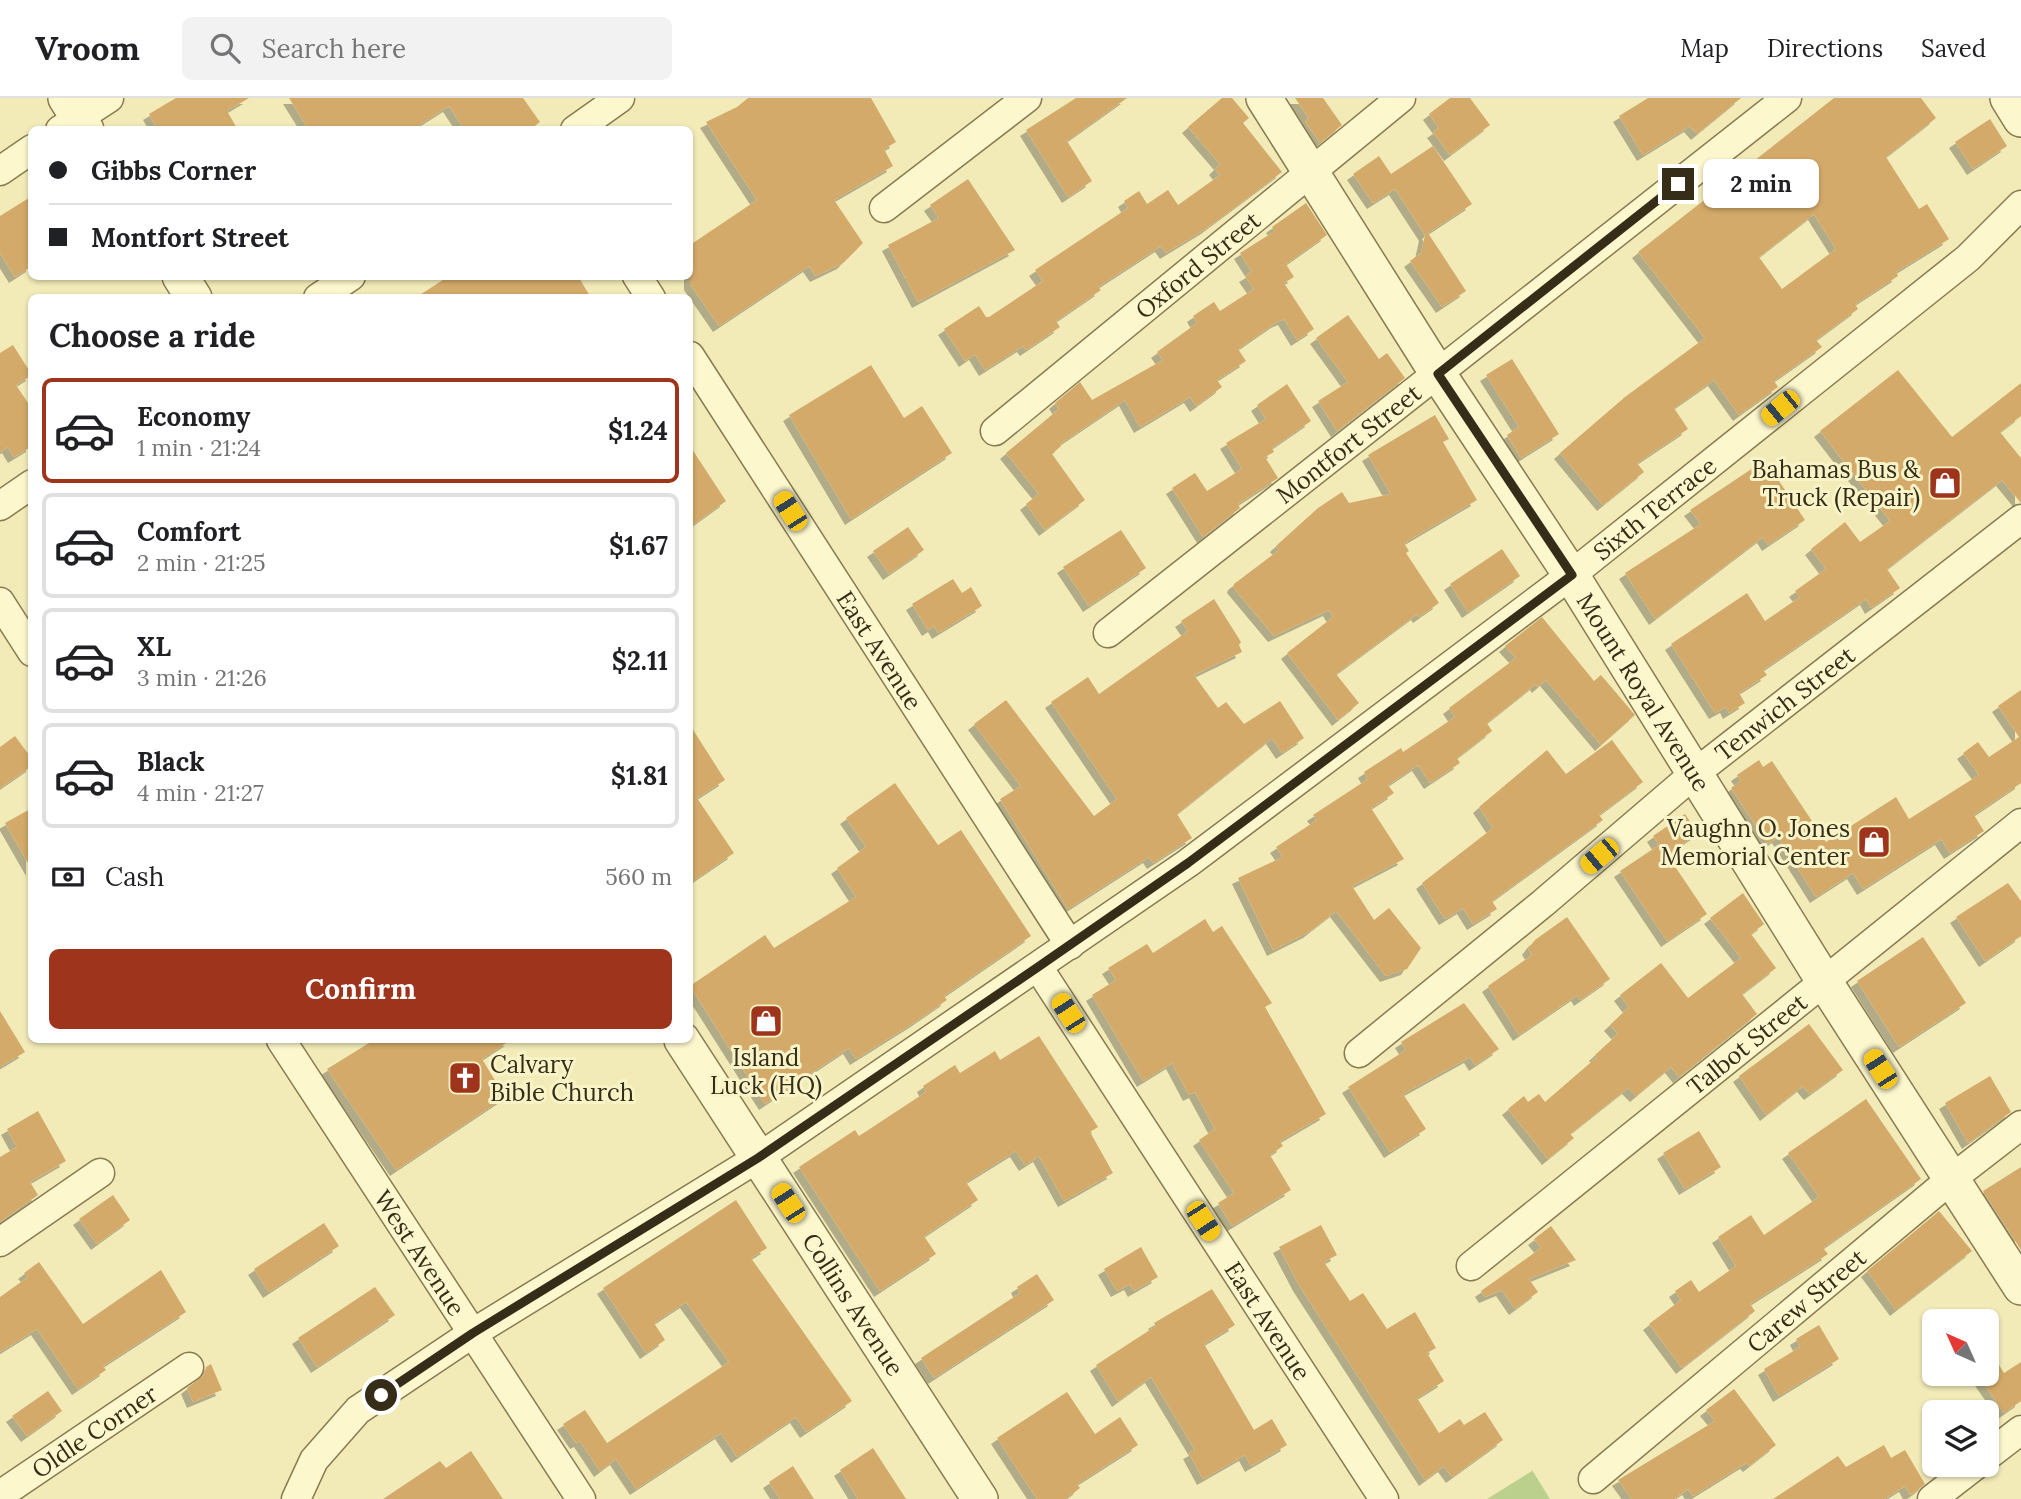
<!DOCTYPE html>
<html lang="en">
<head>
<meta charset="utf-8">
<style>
	body { margin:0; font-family:Lora,serif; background:#f2f2f2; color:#202124; height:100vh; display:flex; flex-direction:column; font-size:26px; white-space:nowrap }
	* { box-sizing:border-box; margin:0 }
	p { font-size:23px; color:#757577 }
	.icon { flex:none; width:38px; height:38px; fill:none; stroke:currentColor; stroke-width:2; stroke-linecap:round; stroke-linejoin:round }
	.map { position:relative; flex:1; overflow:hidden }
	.panel { position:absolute; left:28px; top:196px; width:665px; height:749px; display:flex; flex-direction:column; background:#fff; border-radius:10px; box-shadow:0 2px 5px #0004 }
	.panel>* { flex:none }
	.top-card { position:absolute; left:28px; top:28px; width:665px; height:154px; border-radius:10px; box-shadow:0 2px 5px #0004; display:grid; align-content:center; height:154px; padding:0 21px; background:#fff }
	.needle { width:46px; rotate:315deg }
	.controls { position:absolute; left:1922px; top:1211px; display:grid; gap:14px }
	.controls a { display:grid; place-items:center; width:77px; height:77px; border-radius:10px; background:#fff; box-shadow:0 2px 5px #0004; font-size:35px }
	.end { position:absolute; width:32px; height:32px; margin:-16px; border:9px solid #362d19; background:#fff; box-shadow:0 0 0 4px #fff }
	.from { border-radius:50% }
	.bubble { position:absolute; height:49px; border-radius:10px; background:#fff; box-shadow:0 2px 5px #0004; font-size:23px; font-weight:700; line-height:49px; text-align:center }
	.car { position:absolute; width:21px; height:42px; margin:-21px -10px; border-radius:9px; box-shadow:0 0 5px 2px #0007; background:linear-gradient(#f5c518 24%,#345 0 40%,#f5c518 0 76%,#345 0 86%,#f5c518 0) }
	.top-card b { display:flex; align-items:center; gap:24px; height:66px; font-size:26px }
	.top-card b+b { border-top:2px solid #e0e0e0 }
	.top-card i { width:18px; height:18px; background:#202124 }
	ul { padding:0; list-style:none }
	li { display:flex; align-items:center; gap:21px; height:105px; margin:0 14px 10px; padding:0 7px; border:4px solid #e0e0e0; border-radius:10px }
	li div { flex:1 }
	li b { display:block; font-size:26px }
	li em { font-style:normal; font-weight:700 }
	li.active { border-color:#9e341c }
	li>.icon { width:63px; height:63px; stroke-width:1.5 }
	h2 { padding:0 21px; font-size:32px; line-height:84px }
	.pay { display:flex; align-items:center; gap:18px; height:77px; padding:0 21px; font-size:26px }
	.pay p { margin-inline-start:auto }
	.action { display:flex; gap:14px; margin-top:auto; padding:14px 21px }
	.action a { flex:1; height:80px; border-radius:10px; background:#9e341c; color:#fff; font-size:28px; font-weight:700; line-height:80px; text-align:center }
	header { display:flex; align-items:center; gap:42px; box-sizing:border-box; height:98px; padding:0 35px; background:#fff; border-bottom:2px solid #e0e0e0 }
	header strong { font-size:33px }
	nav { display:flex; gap:38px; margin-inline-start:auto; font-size:24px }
	.search { width:490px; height:63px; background:#f2f2f2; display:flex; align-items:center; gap:18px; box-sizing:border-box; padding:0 24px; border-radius:10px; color:#757577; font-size:26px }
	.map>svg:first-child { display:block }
	.green { fill:#bbd08c }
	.building { fill:#d4aa6a; fill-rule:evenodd; filter:url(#shadow) }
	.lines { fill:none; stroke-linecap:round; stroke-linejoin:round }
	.minor-casing { stroke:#897a52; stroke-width:31 }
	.tertiary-casing { stroke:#897a52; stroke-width:38 }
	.minor { stroke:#fcf7cc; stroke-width:28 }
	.tertiary { stroke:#fcf7cc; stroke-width:35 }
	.route { stroke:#362d19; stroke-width:9 }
	.labels { text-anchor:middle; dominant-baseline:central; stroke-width:6; stroke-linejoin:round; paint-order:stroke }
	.street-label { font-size:24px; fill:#362d19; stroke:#f9f4c8 }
	.poi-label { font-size:24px; fill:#362d19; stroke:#f9f4c8; text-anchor:end }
</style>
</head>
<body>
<header>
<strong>Vroom</strong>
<div class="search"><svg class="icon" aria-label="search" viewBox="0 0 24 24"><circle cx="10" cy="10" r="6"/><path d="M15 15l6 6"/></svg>Search here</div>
<nav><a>Map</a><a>Directions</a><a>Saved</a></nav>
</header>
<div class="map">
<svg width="2021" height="1401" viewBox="0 0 2021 1401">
	<defs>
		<filter id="shadow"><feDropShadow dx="-6" dy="6" stdDeviation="0" flood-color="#0004"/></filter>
	</defs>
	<rect width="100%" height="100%" fill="#f2ebb8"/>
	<!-- green -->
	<path class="green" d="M1532 1372 1550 1401H1487L1532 1373Z"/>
	<!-- building -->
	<path class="building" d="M176 0H249L227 13 238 32H158L149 16Z
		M289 0H523L540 24 529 32H465L449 8 411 32H309Z
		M748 0H871L896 44 884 51 893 68 834 102 863 145 843 165 816 178 809 168 719 228 690 186V147L757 102 706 24 737 9Z
		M1076 0H1127L1067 43 1092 83 1068 99 1026 32Z
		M1222 0H1232L1249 20 1243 25 1282 74 1207 130 1166 155 1161 148 1098 189 1101 192 1056 223 1060 229 1026 252 1023 248 985 272 975 256 965 263 944 231 979 208 986 219H989L1043 183 1035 172 1128 110 1124 103 1139 93 1147 106 1168 92 1178 107 1220 77 1215 71 1220 66 1188 29Z
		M1295 0H1323L1342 27 1320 45 1305 23 1309 20Z
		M1450 0H1470L1490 27 1450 57 1433 34 1439 30 1429 16Z
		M1648 0H1741L1697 36 1690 28 1643 57 1619 18Z
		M1834 0H1921L1936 20 1886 59 1919 111 1927 106 1949 141 1896 174 1898 178 1855 206 1858 211 1816 242 1822 249 1774 283 1778 289 1739 317 1714 282 1674 310 1688 331 1637 365 1644 374 1603 407 1560 355 1625 299 1705 240 1638 154ZM1814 116 1836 151 1782 191 1759 159Z
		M1990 21 2007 48 1973 71 1955 44Z
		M1433 48 1472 106 1428 135 1466 193 1442 209 1410 163 1421 155 1425 137 1395 91 1373 105 1353 76 1379 58 1391 76Z
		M968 81 1015 152 918 204 888 147 939 120 930 107Z
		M32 98V168L15 179 0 155V118Z
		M1306 105 1327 137 1286 166 1294 179 1284 185 1314 231 1297 242 1284 221 1277 224 1238 251 1246 263 1217 282 1222 289 1196 308 1190 299 1140 329 1125 302 1060 346 1061 348 1052 356 1085 402 1045 432 1026 406 1039 396 1006 355 1059 311 1055 305 1080 284 1092 302 1163 262 1157 254 1197 225 1193 218 1214 204 1220 213 1254 191 1245 178 1252 174 1240 155 1275 133 1272 129Z
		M449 178H578L591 200H415Z
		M1348 217 1379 261 1387 255 1405 280 1337 333 1318 303 1348 284 1316 240Z
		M13 247 32 277 16 287 32 311V348L14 359 8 349 0 354V255Z
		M1512 261 1559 336 1521 360 1507 337 1519 329 1486 277Z
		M871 267 904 320 922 308 952 355 851 421 789 317Z
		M1898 272 1952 339 2021 285V318L2000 334 2021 360V405L2002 382 1887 471 1900 490 1871 510 1866 501 1763 572 1767 577 1739 595 1745 605 1729 615 1726 609 1715 615 1671 546 1747 495 1765 523 1800 499 1795 493 1826 471 1811 451 1845 424 1860 444 1890 423 1820 333Z
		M1287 286 1311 323 1272 350 1274 354 1265 359 1278 380 1238 406 1240 410 1203 439 1172 390 1195 375 1207 393 1242 371 1226 345 1266 321 1257 307Z
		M1435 317 1449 341 1443 344 1477 402 1404 445 1409 453 1406 455 1439 505 1419 519 1417 516 1336 576 1359 605 1338 622 1287 555 1333 519 1329 512 1274 538 1233 489 1234 486 1279 452 1276 448 1318 410 1342 394 1349 405 1391 396 1368 357Z
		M690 348 726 403 690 429Z
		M1765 362 1805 422 1768 447 1763 439 1655 521 1625 475 1701 426 1690 412Z
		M908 429 924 452 889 476 873 453Z
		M1121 432 1146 470 1089 508 1063 469Z
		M1502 451 1520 478 1468 514 1450 486Z
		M953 481 962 495 971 489 982 508 938 535 934 528 928 532 912 506Z
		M1214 501 1241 544 1239 547 1242 554 1194 577 1218 610 1226 604 1244 626 1280 603 1304 640 1282 655 1272 640 1177 716 1192 740 1153 765 1149 759 1068 811 1000 701 1021 688 974 626 1006 602 1094 718 1117 701 1051 604 1088 579 1099 596 1188 533 1181 523Z
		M1542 519 1594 583 1601 577 1635 617 1601 647 1546 582 1538 589 1536 586 1487 625 1492 633 1457 660 1460 665 1430 685 1418 667 1388 687 1394 695 1371 710 1404 761 1352 788 1374 822 1389 810 1421 850 1407 871 1386 878 1336 813 1309 834 1273 852 1238 780 1283 759 1276 749 1317 722 1313 717 1368 681 1364 674 1401 650 1403 654 1455 619 1449 610 1516 560 1505 548Z
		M2021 592V685L1974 717 1984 733 1950 755 1941 741 1863 791 1853 775 1816 799 1778 739 1768 746 1731 690 1741 683 1737 677 1759 662 1763 669 1772 663 1826 744 1896 699 1909 721 1979 677 1963 655 1978 644 1989 659 2019 639 1998 608Z
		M690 627 725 682 697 700 734 755 690 785Z
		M15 638 32 661V668L0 690V649Z
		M1612 642 1643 684 1599 717 1603 722 1492 803 1497 811 1473 826 1463 810 1445 821 1422 785 1493 730 1479 709 1547 652 1566 676Z
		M895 685 938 747 961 732 1031 838 944 898 947 902 915 924 856 961 849 950 765 1006 690 888 765 837 774 850 856 799 837 770 866 749 846 720Z
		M32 710V772L5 725Z
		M1685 716 1698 735 1676 750 1681 757 1672 764 1707 816 1667 843 1620 773 1659 747 1653 738Z
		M2008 785 2021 803V838L1985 863 1956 819Z
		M1743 795 1764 826 1751 836 1776 870 1742 896 1757 916 1679 979 1671 969 1636 998 1628 990 1570 1036 1574 1040 1548 1061 1508 1011 1524 998 1528 1004 1539 996 1545 1004 1597 959 1595 957 1618 936 1610 927 1629 909 1620 897 1661 865 1688 900 1741 860 1710 820Z
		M1567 819 1610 881 1580 902 1577 897 1519 937 1488 888 1532 857 1528 851 1535 842Z
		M1205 821 1213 834 1222 828 1272 905 1265 909 1326 1016 1280 1043 1283 1048 1270 1057 1291 1092 1232 1128 1218 1105 1234 1095 1199 1042 1215 1031 1195 994 1189 997 1172 965 1143 983 1092 897 1116 882 1108 870 1147 846 1153 855Z
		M1923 839 1966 905 1899 949 1857 883Z
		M1464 905 1499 951 1475 967 1470 959 1403 996 1426 1031 1390 1054 1348 989 1406 952 1401 944Z
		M0 913 25 954 0 969Z
		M1809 926 1843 972 1810 996 1803 988 1766 1017 1739 978Z
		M1039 938 1098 1029 1090 1034 1113 1075 1064 1103 1039 1058 1025 1067 1016 1053 966 1084 978 1102 924 1138 936 1156 880 1193 799 1069 855 1032 859 1038 926 994 923 988 955 967 960 975 995 953 1000 962Z
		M374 942H511L482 961 505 999 396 1072 327 971Z
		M1990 978 2011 1014 1968 1045 1945 1005Z
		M1866 1001 1921 1081 1823 1150 1828 1156 1750 1206 1755 1213 1682 1270 1649 1226 1681 1202 1675 1193 1691 1182 1699 1194 1736 1168 1718 1139 1751 1117 1764 1137 1819 1099 1788 1055Z
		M38 1013 66 1063 30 1084 38 1097 0 1124V1059L17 1049 7 1031Z
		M1699 1033 1721 1069 1685 1091 1663 1055Z
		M2021 1069V1152L1983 1093Z
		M113 1097 130 1122 97 1146 79 1121Z
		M736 1102 767 1150 751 1160 852 1303 806 1334 796 1319 737 1359 721 1335 636 1391 616 1361 600 1373 580 1343 576 1345 563 1326 585 1312 607 1345 729 1264 686 1204 654 1225 665 1242 646 1255 603 1190Z
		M1939 1113 1972 1153 1896 1212 1867 1173Z
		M324 1125 339 1148 269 1194 254 1171Z
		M1321 1127 1337 1157 1324 1164 1350 1203 1363 1195 1387 1231 1415 1214 1436 1250 1427 1255 1444 1283 1417 1300 1439 1335 1460 1321 1464 1327 1485 1314 1503 1342 1452 1379 1444 1368 1425 1382 1299 1187 1279 1149Z
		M1551 1128 1576 1162 1529 1181 1538 1194 1515 1211 1502 1192 1485 1199 1481 1193 1541 1150 1534 1141Z
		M1141 1149 1158 1179 1134 1193 1130 1186 1117 1193 1104 1171Z
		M39 1164 83 1226 161 1172 186 1214 103 1268 106 1272 78 1291 37 1231 0 1254V1199L28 1179 24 1175Z
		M1037 1176 1054 1202 934 1280 921 1260 1020 1195 1017 1189Z
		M375 1189 395 1217 317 1269 298 1240Z
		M1212 1191 1235 1227 1204 1246 1254 1332 1272 1321 1287 1347 1251 1368 1245 1357 1203 1381 1189 1355 1195 1352 1151 1279 1118 1303 1096 1267 1156 1228 1154 1225Z
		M1819 1227 1839 1261 1779 1298 1764 1271 1800 1249 1796 1241Z
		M1996 1262 2004 1275 2021 1264V1303L2004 1315 1977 1276H1986V1269Z
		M211 1266 222 1292 193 1304 187 1290 204 1277 206 1269Z
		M1734 1291 1776 1347 1749 1368 1746 1365 1693 1398 1688 1391 1674 1401H1632L1618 1382 1715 1323 1706 1312Z
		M48 1293 62 1313 27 1338 12 1318Z
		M1067 1294 1095 1336 1120 1319 1138 1347 1077 1386 1080 1390 1066 1401H1037L997 1340Z
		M1884 1347 1891 1360 1905 1352 1925 1386 1919 1391 1910 1397 1905 1388 1884 1401H1773L1838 1358 1846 1369Z
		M873 1350 906 1401H858L840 1372Z
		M471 1353 503 1401H383L440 1363 446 1370Z
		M793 1368 814 1401H780L769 1384Z"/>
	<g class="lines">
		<defs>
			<g id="minor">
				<path d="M60 32 109 0"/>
				<path d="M575 32 620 0"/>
				<path d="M0 73 32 51"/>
				<path d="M884 110 1027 0"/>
				<path d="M637 178 651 200"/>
				<path d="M318 200 351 178"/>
				<path id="s1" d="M690 258 1070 847"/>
				<path id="s2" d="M995 333 1401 0"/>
				<path d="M0 408 32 386"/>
				<path d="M0 504 32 554"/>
				<path id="s3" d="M1108 535 1787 0"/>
				<path id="s4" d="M1038 869 1384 1401"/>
				<path id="s5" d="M281 942 581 1401"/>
				<path id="s6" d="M1359 955 1542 806 1694 676 2021 421"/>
				<path d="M0 1144 100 1075"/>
				<path id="s7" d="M1471 1168 2021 725"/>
				<path d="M1986 1359 2021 1332"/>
				<path id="s8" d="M1593 1381 1950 1082 2021 1027"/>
				<path id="s9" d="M0 1397 189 1269"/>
				<path id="s10" d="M296 1401 314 1362 358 1312 473 1235 758 1060 1188 765 1571 477 1968 160 2021 107"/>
				<path d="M1932 1401 1976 1367"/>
			</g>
			<g id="tertiary">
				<path d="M66 0 86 32"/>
				<path id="s11" d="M1264 0 1438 276 1571 477 1824 883 2021 1189"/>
				<path d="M2008 0 2021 21"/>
				<path d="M180 178 194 200"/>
				<path id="s12" d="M682 942 980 1401"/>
			</g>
		</defs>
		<!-- minor casing -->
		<use href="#minor" class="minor-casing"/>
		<!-- tertiary casing -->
		<use href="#tertiary" class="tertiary-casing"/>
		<!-- minor -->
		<use href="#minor" class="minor"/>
		<!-- tertiary -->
		<use href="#tertiary" class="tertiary"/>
	</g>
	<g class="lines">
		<!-- route -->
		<path class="route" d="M381 1297 473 1235 758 1060 1038 869 1188 765 1572 477 1438 276 1678 86"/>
	</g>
	<!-- icons -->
	<defs>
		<symbol id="shop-square" viewBox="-11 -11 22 22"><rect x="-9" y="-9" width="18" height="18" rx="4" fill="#9e341c" stroke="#f9f4c8"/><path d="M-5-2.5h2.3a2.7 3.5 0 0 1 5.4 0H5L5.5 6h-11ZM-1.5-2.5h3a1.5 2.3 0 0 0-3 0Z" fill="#fff"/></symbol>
		<symbol id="church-square" viewBox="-11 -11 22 22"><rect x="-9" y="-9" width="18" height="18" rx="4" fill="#9e341c" stroke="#f9f4c8"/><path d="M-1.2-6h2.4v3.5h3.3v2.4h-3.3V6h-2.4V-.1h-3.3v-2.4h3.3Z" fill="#fff"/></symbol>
	</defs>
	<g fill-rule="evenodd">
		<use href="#shop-square" x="1926" y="366" width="38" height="38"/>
		<use href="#shop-square" x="1855" y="725" width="38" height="38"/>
		<use href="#shop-square" x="747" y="904" width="38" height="38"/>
		<use href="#church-square" x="446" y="961" width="38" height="38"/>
	</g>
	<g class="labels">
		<!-- street labels -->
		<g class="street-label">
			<text stroke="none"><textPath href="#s2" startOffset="262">Oxford Street</textPath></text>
			<text stroke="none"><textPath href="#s3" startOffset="306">Montfort Street</textPath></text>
			<text stroke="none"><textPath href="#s10" startOffset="1690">Sixth Terrace</textPath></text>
			<text stroke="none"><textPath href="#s1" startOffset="350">East Avenue</textPath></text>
			<text stroke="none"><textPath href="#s11" startOffset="705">Mount Royal Avenue</textPath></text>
			<text stroke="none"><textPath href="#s6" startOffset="551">Tenwich Street</textPath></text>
			<text stroke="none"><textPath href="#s7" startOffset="354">Talbot Street</textPath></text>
			<text stroke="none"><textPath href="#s5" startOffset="254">West Avenue</textPath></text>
			<text stroke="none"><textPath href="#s8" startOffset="278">Carew Street</textPath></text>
			<text stroke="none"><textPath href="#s12" startOffset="315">Collins Avenue</textPath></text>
			<text stroke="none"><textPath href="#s4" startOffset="422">East Avenue</textPath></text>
			<text stroke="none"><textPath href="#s9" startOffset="114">Oldle Corner</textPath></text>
		</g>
		<!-- poi labels -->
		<g class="poi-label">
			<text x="1920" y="371">Bahamas Bus &amp;<tspan x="1920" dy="28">Truck (Repair)</tspan></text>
			<text x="1850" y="730">Vaughn O. Jones<tspan x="1850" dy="28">Memorial Center</tspan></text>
			<text x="766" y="959" text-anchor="middle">Island<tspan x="766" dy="28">Luck (HQ)</tspan></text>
			<text x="490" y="966" text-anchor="start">Calvary<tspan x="490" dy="28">Bible Church</tspan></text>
		</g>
	</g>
</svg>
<div class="controls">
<a><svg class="needle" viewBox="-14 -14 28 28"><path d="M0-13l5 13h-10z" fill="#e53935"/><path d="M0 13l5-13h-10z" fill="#757577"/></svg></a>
<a><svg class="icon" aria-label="layers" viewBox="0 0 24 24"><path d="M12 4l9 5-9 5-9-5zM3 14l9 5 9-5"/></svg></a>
</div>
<i class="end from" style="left:381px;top:1297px"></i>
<i class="end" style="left:1678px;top:86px"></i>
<div class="bubble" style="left:1703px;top:61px;width:116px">2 min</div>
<i class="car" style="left:1780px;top:310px;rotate:231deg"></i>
<i class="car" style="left:790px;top:413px;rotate:327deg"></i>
<i class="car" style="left:1599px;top:758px;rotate:230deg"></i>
<i class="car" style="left:1068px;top:915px;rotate:327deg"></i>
<i class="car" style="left:1880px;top:971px;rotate:327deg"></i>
<i class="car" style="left:788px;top:1105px;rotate:327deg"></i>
<i class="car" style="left:1203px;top:1123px;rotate:147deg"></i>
<div class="top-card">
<b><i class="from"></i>Gibbs Corner</b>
<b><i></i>Montfort Street</b>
</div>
<section class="panel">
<h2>Choose a ride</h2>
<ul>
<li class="active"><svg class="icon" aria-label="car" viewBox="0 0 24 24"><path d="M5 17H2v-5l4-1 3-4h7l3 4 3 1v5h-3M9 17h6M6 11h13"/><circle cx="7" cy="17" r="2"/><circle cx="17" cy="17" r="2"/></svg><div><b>Economy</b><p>1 min · 21:24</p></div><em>$1.24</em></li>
<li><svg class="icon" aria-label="car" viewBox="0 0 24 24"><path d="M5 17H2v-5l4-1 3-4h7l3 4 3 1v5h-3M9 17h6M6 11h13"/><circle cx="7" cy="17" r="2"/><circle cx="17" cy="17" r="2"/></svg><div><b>Comfort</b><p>2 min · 21:25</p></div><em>$1.67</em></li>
<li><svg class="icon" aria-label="car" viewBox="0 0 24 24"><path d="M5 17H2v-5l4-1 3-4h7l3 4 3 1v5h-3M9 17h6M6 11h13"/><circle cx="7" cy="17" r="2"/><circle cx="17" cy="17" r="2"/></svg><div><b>XL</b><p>3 min · 21:26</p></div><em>$2.11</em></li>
<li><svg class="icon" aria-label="car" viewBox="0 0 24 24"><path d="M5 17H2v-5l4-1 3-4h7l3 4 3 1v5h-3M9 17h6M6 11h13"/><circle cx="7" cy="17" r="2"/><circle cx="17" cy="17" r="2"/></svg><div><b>Black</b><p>4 min · 21:27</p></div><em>$1.81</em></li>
</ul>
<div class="pay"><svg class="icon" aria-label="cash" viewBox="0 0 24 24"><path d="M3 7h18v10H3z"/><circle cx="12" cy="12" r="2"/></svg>Cash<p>560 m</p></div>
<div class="action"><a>Confirm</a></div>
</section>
</div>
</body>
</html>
